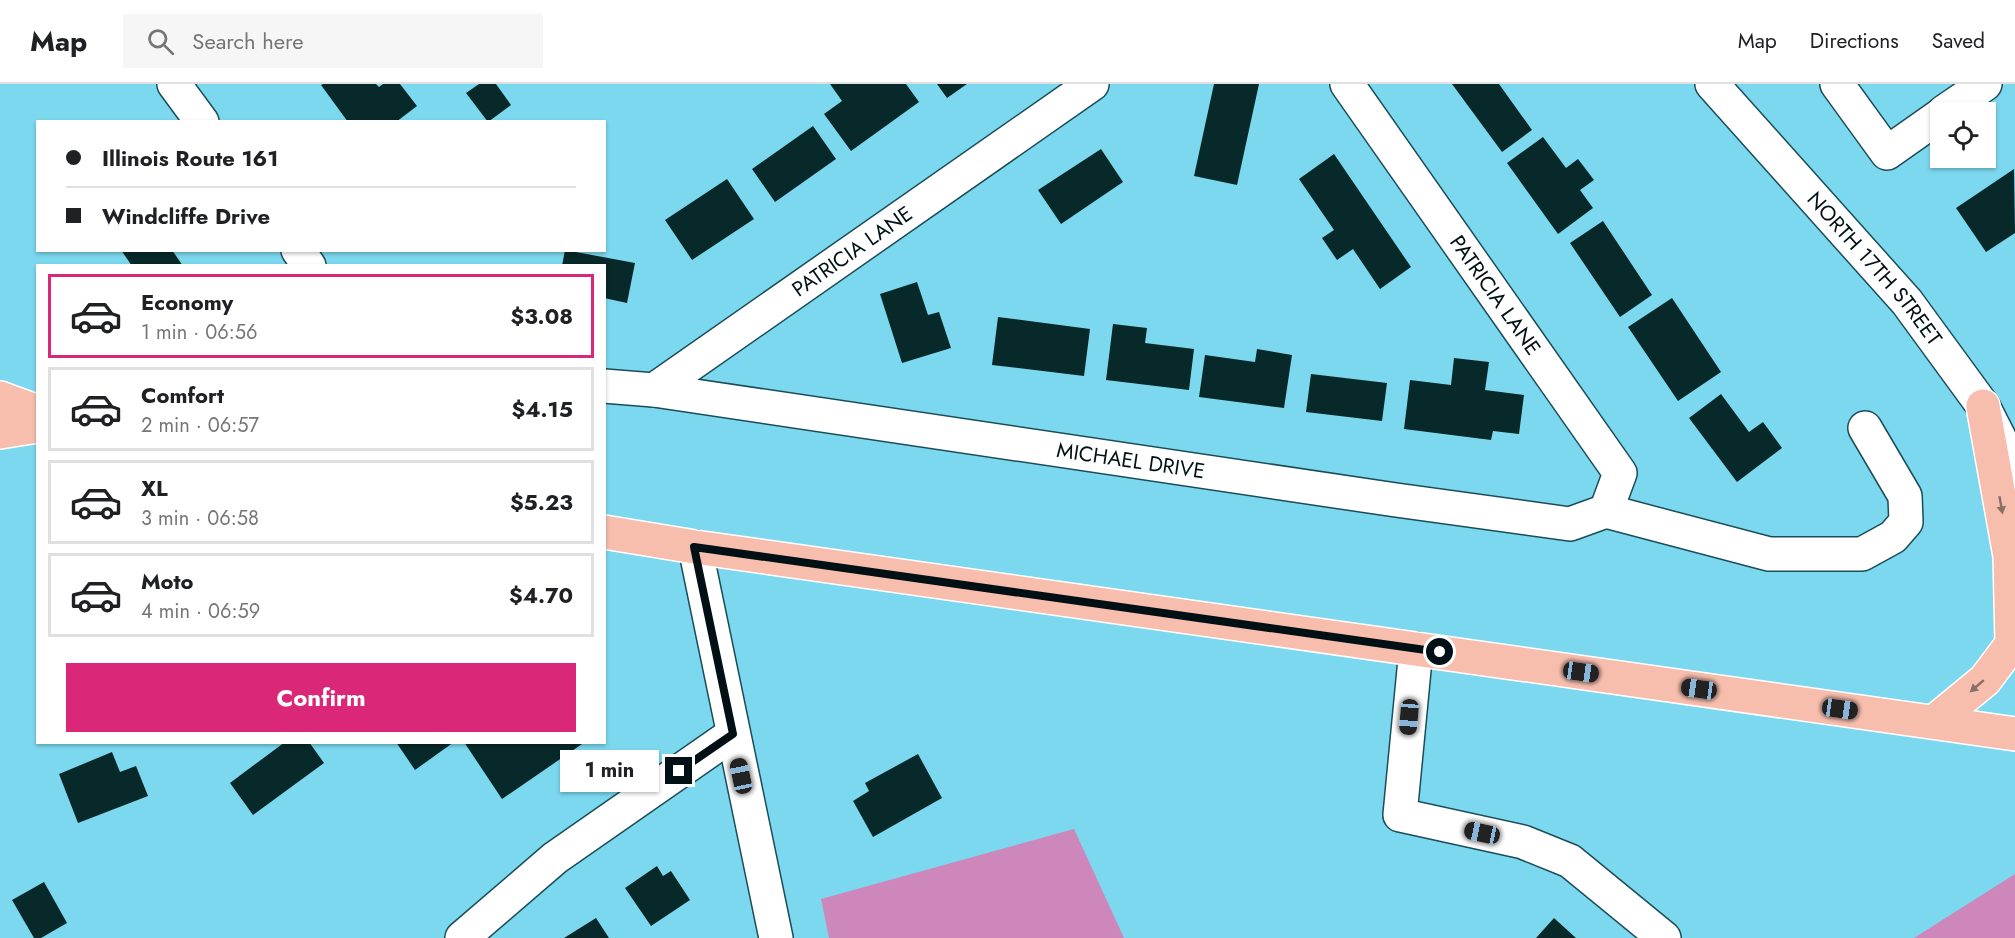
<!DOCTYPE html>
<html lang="en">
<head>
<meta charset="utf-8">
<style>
	body { margin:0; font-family:Jost,sans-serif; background:#f6f6f6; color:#202124; height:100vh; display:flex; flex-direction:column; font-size:22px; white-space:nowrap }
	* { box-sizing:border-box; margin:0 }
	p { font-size:20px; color:#757577 }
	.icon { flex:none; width:33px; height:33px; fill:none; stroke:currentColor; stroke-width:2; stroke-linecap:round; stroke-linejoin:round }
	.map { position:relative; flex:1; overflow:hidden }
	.panel { position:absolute; left:36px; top:180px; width:570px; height:480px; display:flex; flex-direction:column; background:#fff; border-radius:0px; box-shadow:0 2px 4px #0004 }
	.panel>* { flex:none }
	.top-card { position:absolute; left:36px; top:36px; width:570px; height:132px; border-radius:0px; box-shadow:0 2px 4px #0004; display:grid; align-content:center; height:132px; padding:0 30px; background:#fff }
	.tools { position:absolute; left:1930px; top:18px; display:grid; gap:12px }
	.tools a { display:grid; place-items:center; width:66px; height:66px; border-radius:0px; background:#fff; box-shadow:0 2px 4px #0004; font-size:30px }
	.end { position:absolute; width:27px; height:27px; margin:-14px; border:8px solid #001015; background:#fff; box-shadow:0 0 0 3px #fff }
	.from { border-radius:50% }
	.bubble { position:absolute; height:42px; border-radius:0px; background:#fff; box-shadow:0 2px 4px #0004; font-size:20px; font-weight:700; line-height:42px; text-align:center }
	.car { position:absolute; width:18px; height:36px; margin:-18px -9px; border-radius:8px; box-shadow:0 0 4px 2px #0007; background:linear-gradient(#222 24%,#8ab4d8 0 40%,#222 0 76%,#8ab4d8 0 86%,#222 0) }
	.top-card b { display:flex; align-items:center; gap:21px; height:57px; font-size:22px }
	.top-card b+b { border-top:2px solid #e0e0e0 }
	.top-card i { width:15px; height:15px; background:#202124 }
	ul { padding:10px 0 0; list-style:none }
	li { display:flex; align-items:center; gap:18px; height:84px; margin:0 12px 9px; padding:0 18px; border:3px solid #e0e0e0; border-radius:0px }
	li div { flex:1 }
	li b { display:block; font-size:22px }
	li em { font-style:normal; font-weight:700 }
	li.selected { border-color:#db2777 }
	li>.icon { width:54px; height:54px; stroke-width:1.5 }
	.cta { display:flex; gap:12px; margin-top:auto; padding:12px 30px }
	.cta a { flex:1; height:69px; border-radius:0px; background:#db2777; color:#fff; font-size:24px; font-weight:700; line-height:69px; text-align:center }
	header { display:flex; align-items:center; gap:36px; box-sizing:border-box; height:84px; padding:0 30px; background:#fff; border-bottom:2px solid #e0e0e0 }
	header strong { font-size:28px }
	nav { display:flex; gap:33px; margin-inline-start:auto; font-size:21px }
	.search { width:420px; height:54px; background:#f6f6f6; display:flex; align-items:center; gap:15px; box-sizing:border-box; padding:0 21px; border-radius:0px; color:#757577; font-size:22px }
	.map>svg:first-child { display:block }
	.green { fill:#cd87bb }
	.building { fill:#072929 }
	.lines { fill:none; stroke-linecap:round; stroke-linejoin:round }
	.minor-casing { stroke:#1b4d59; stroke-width:36 }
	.major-casing { stroke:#fff; stroke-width:36 }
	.minor { stroke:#fff; stroke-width:33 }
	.major { stroke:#f7beae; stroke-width:33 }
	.oneway { fill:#887069 }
	.route { stroke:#001015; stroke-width:8 }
	.labels { text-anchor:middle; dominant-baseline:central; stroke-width:6; stroke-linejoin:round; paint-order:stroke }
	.street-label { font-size:21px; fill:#001015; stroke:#7cd8ef }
</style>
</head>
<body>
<header>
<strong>Map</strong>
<div class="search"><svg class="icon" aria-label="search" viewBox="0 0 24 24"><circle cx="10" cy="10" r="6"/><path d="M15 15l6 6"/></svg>Search here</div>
<nav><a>Map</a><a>Directions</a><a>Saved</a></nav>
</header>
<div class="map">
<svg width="2015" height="854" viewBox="0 0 2015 854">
	<rect width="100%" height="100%" fill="#7cd8ef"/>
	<!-- green -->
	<path class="green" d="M1074 745 1124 854H829L821 815Z
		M2015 790V854H1914Z"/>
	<!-- building -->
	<path class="building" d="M323 0H376L379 3 383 0H400L417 22 396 38H348L321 1Z
		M479 0H496L511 21 488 38 466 9Z
		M830 0H906L919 18 851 67 824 30 842 17Z
		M937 0H967L947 14Z
		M1214 0H1259L1237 101 1194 92Z
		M1452 0H1499L1532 46 1502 68Z
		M813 42 836 75 775 118 752 85Z
		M1543 53 1566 84 1578 75 1594 96 1580 106 1593 124 1558 150 1507 79Z
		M1101 65 1123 98 1061 140 1038 106Z
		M1334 70 1411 183 1380 205 1353 165 1337 176 1322 154 1334 146 1299 95Z
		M2014 85 2015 149 1986 168 1956 124Z
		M727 95 754 135 692 176 665 136Z
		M1603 137 1652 211 1620 233 1570 159Z
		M121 166H172L183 182H132Z
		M565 166 635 179 627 219 604 214V182H562Z
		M917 198 928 231 939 228 951 264 902 279 880 210Z
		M1672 214 1721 288 1678 317 1628 243Z
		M998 233 1090 245 1084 292 992 281Z
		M1113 240 1147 244 1145 259 1194 265 1189 306 1106 296Z
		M1257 265 1292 271 1284 324 1199 313 1205 271 1255 278Z
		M1454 274 1489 278 1485 306 1524 311 1519 350 1493 347 1491 356 1404 345 1410 296 1451 301Z
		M1311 290 1387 299 1382 337 1306 328Z
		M1721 310 1749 348 1763 338 1782 364 1737 398 1689 334Z
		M285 658H309L324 679 253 731 230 699Z
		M396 658H454L415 686Z
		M464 658H585L502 715Z
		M112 668 120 688 136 682 148 712 78 739 59 690Z
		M918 670 942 714 873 753 853 717 869 707 865 699Z
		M657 782 663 792 671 787 690 816 651 842 625 804Z
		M44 798 67 839 41 854H34L12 816Z
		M596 834 609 854H564Z
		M1554 834 1576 854H1536Z"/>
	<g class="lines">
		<defs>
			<g id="minor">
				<path d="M174 0 202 38"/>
				<path id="s1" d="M1347 0 1620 389 1606 427"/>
				<path id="s2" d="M1712 0 1907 218 1983 322 2015 385"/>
				<path d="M1837 0 1887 69 1941 31"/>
				<path d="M1944 28 1985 0"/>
				<path d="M298 166 309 182"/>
				<path id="s3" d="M604 302 654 306 1092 0"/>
				<path id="s4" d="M654 306 1396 416 1570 440 1606 427"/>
				<path d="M1606 427 1769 470H1862L1893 453 1906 438 1905 412 1865 344"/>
				<path d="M695 463 776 854"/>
				<path d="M1416 565 1400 731 1523 758 1570 777 1664 854"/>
				<path d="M462 854 555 774 733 650"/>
			</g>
			<path id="major" d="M0 314 38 328
				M0 348 38 342
				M604 448 695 463 2015 650
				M1934 638 1985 596 2012 560 2010 472 1983 322"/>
		</defs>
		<!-- minor casing -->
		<use href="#minor" class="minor-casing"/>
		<!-- major casing -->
		<use href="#major" class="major-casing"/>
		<!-- minor -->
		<use href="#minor" class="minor"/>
		<!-- major -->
		<use href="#major" class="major"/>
	</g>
	<!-- one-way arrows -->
	<defs><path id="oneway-solid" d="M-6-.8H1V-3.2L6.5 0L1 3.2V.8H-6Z" transform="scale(1.5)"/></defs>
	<g class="oneway">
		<use href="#oneway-solid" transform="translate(2001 421) rotate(80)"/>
		<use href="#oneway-solid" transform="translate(1977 602) rotate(139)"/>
	</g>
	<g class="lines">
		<!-- route -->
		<path class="route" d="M679 687 733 650 694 463 1440 568"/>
	</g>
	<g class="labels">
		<!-- street labels -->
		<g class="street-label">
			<text stroke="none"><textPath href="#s3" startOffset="292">PATRICIA LANE</textPath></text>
			<text stroke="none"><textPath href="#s2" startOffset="246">NORTH 17TH STREET</textPath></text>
			<text stroke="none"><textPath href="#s1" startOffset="258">PATRICIA LANE</textPath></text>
			<text stroke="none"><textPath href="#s4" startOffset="482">MICHAEL DRIVE</textPath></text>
		</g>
	</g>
</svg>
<div class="tools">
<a><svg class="icon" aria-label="locate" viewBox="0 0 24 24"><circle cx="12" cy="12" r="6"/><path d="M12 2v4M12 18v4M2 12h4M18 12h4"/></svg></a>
</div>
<i class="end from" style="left:1440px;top:568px"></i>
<i class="end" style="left:679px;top:687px"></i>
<div class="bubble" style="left:560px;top:666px;width:99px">1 min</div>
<i class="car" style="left:1581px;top:588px;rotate:98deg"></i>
<i class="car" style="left:1699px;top:605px;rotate:278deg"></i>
<i class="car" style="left:1840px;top:625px;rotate:98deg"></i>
<i class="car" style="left:1409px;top:633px;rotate:185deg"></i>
<i class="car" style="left:741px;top:692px;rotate:348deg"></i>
<i class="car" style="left:1482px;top:749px;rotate:282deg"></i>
<div class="top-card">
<b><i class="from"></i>Illinois Route 161</b>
<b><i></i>Windcliffe Drive</b>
</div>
<section class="panel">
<ul>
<li class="selected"><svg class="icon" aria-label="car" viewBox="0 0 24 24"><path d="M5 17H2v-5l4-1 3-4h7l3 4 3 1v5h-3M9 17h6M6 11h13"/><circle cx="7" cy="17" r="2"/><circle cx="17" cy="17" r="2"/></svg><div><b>Economy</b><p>1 min · 06:56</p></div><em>$3.08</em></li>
<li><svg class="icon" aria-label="car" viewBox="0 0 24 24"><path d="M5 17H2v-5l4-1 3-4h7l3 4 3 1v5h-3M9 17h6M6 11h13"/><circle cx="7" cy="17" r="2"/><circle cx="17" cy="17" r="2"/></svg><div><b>Comfort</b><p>2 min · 06:57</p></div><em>$4.15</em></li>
<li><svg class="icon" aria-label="car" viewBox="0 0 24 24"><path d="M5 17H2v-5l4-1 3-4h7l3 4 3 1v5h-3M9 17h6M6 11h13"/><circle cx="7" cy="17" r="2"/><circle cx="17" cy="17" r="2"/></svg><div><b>XL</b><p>3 min · 06:58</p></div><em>$5.23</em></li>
<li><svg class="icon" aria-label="car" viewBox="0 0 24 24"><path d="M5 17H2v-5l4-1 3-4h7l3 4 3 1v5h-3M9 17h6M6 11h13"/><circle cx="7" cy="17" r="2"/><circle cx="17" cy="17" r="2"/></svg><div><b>Moto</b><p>4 min · 06:59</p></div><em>$4.70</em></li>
</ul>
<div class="cta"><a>Confirm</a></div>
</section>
</div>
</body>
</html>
